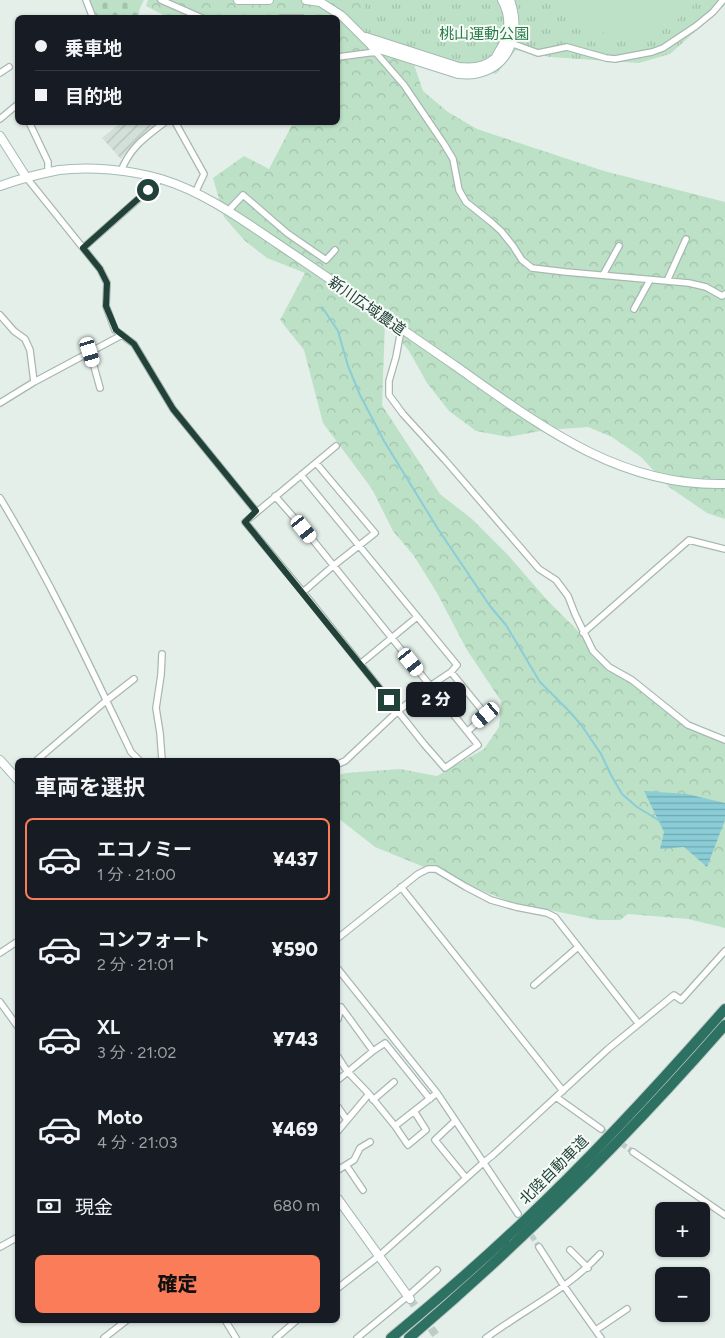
<!DOCTYPE html>
<html lang="ja">
<head>
<meta charset="utf-8">
<style>
	body { margin:0; font-family:Figtree,"Noto Sans JP",sans-serif; background:#242831; color:#f1f3f6; height:100vh; display:flex; flex-direction:column; font-size:19px; white-space:nowrap }
	* { box-sizing:border-box; margin:0 }
	p { font-size:16px; color:#9ea1a6 }
	.icon { flex:none; width:28px; height:28px; fill:none; stroke:currentColor; stroke-width:2; stroke-linecap:round; stroke-linejoin:round }
	.map { position:relative; flex:1; overflow:hidden }
	.panel { position:absolute; left:15px; top:758px; width:325px; height:565px; display:flex; flex-direction:column; background:#171b24; border-radius:8px; box-shadow:0 1px 4px #0004 }
	.panel>* { flex:none }
	.top-card { position:absolute; left:15px; top:15px; width:325px; height:110px; border-radius:8px; box-shadow:0 1px 4px #0004; display:grid; align-content:center; height:110px; padding:0 20px; background:#171b24 }
	.tools { position:absolute; left:655px; top:1202px; display:grid; gap:10px }
	.tools a { display:grid; place-items:center; width:55px; height:55px; border-radius:8px; background:#171b24; box-shadow:0 1px 4px #0004; font-size:25px }
	.end { position:absolute; width:22px; height:22px; margin:-11px; border:6px solid #224239; background:#fff; box-shadow:0 0 0 2px #fff }
	.from { border-radius:50% }
	.bubble { position:absolute; height:35px; border-radius:8px; background:#171b24; box-shadow:0 1px 4px #0004; font-size:16px; font-weight:800; line-height:35px; text-align:center }
	.car { position:absolute; width:15px; height:30px; margin:-15px -8px; border-radius:6px; box-shadow:0 0 4px 1px #0007; background:linear-gradient(#fff 24%,#345 0 40%,#fff 0 76%,#345 0 86%,#fff 0) }
	.top-card b { display:flex; align-items:center; gap:18px; height:48px; font-size:19px }
	.top-card b+b { border-top:1px solid #363941 }
	.top-card i { width:12px; height:12px; background:#f1f3f6 }
	ul { padding:0; list-style:none }
	li { display:flex; align-items:center; gap:15px; height:82px; margin:0 10px 8px; padding:0 10px; border:2px solid transparent; border-radius:8px }
	li div { flex:1 }
	li b { display:block; font-size:19px }
	li em { font-style:normal; font-weight:800 }
	li.current { border-color:#fa7c58 }
	li>.icon { width:45px; height:45px; stroke-width:1.5 }
	h2 { padding:0 20px; font-size:22px; line-height:60px }
	.pay { display:flex; align-items:center; gap:12px; height:55px; padding:0 20px; font-size:19px }
	.pay p { margin-inline-start:auto }
	.cta { display:flex; gap:10px; margin-top:auto; padding:10px 20px }
	.cta a { flex:1; height:58px; border-radius:8px; background:#fa7c58; color:#111; font-size:20px; font-weight:800; line-height:58px; text-align:center }
	.map>svg:first-child { display:block }
	.industrial { fill:url(#industrial-furrows) }
	.forest { fill:url(#forest-crowns) }
	.cemetery { fill:url(#cemetery-stones) }
	.park { fill:url(#park-tufts) }
	.garden { fill:#bde1c6 }
	.water { fill:url(#water-rules) }
	.lines { fill:none; stroke-linecap:round; stroke-linejoin:round }
	.stream { stroke:#8acdd7; stroke-width:2 }
	.street-tunnel { stroke:#beccc7; stroke-width:5.5; stroke-dasharray:5.5 3; stroke-linecap:butt }
	.secondary-tunnel { stroke:#beccc7; stroke-width:8; stroke-dasharray:8 4; stroke-linecap:butt }
	.street-casing { stroke:#a7b8b1; stroke-width:8 }
	.secondary-casing { stroke:#a2bbb2; stroke-width:10 }
	.highway-casing { stroke:#c1cac8; stroke-width:12 }
	.street { stroke:#fff; stroke-width:5.5 }
	.secondary { stroke:#fff; stroke-width:8 }
	.highway { stroke:#2c7161; stroke-width:10 }
	.route { stroke:#224239; stroke-width:6 }
	.labels { text-anchor:middle; dominant-baseline:central; stroke-width:4; stroke-linejoin:round; paint-order:stroke }
	.park-label { font-size:15px; fill:#297c48; stroke:#f6fbf8 }
	.street-label { font-size:15px; fill:#224239; stroke:#f6fbf8 }
</style>
</head>
<body>
<div class="map">
<svg width="725" height="1338" viewBox="0 0 725 1338">
	<defs>
		<pattern id="industrial-furrows" width="10" height="10" patternUnits="userSpaceOnUse" patternTransform="scale(1.25)"><rect width="10" height="10" fill="#d3dfd9"/><path d="M-1 1l2-2M0 10L10 0M9 11l2-2" fill="none" stroke="#b5c1bb"/></pattern>
		<pattern id="forest-crowns" width="20" height="18" patternUnits="userSpaceOnUse" patternTransform="scale(1.25)"><rect width="20" height="18" fill="#bde1c6"/><path d="M2 6a3 3 0 1 1 6 0M12 15a3 3 0 1 1 6 0" fill="none" stroke="#a2c2ab"/></pattern>
		<pattern id="cemetery-stones" width="16" height="16" patternUnits="userSpaceOnUse" patternTransform="scale(1.25)"><rect width="16" height="16" fill="#bde1c6"/><path d="M2 7V4a2 2 0 0 1 4 0v3zM10 15v-3a2 2 0 0 1 4 0v3z" fill="#a2c2ab"/></pattern>
		<pattern id="park-tufts" width="24" height="20" patternUnits="userSpaceOnUse" patternTransform="scale(1.25)"><rect width="24" height="20" fill="#bde1c6"/><path d="M3 7l-1-3M5 7V3M7 7l1-3M15 17l-1-3M17 17v-4M19 17l1-3" fill="none" stroke="#a2c2ab"/></pattern>
		<pattern id="water-rules" width="6" height="5" patternUnits="userSpaceOnUse" patternTransform="scale(1.25)"><rect width="6" height="5" fill="#8acdd7"/><path d="M0 2.5h6" fill="none" stroke="#70a8af"/></pattern>
	</defs>
	<rect width="100%" height="100%" fill="#e5efea"/>
	<!-- industrial -->
	<path class="industrial" d="M120 123H160L133 145 121 159 102 138Z"/>
	<!-- forest -->
	<path class="forest" d="M148 0H369L408 47 423 91 448 112 477 129 604 171 725 202V519L707 513 669 487 641 457 612 437 588 427 546 430 508 437 476 431 449 411 427 383 409 351 385 322 382 405 440 494 472 519 508 555 548 601 612 665 638 689 668 710 725 743V928L688 919 628 914 620 920H598L510 902 375 847 338 818V775L346 773 400 769 437 776 484 749 499 727 501 701 467 650 437 593 414 556 393 531 372 489 323 423 304 350 280 320 305 273 267 258 244 240 224 217 213 178 244 156 269 169 292 125 290 123 338 122V18L167 17 146 6Z"/>
	<!-- cemetery -->
	<path class="cemetery" d="M89 0H144L140 8 138 18 97 17Z"/>
	<!-- park -->
	<path class="park" d="M366 0H725V5L670 54 639 63 550 57 516 50 496 74 362 35Z"/>
	<!-- garden -->
	<path class="garden" d="M573 0H694L697 2C687 11 672 26 660 32 650 37 642 37 630 37 598 36 590 27 566 7Z"/>
	<!-- water -->
	<path class="water" d="M644 791 687 794 725 803V820L707 867 684 847 660 849 664 832Z"/>
	<g class="lines">
		<!-- stream -->
		<path class="stream" d="M322 307 338 331 348 366 360 395 384 441 438 529 490 606 506 625 540 682 570 712 582 726 601 754 611 775 622 794 637 807 660 821"/>
		<!-- street-tunnel -->
		<path class="street-tunnel" d="M601 1129 633 1152
			M518 1214 539 1247"/>
		<!-- secondary-tunnel -->
		<path class="secondary-tunnel" d="M410 1299 438 1338"/>
		<defs>
			<path id="street" d="M86 0 93 18
				M161 0 202 18
				M281 18H302
				M508 42 538 53 567 47 606 58 615 59 652 52 663 48 696 26 713 12 723 0
				M371 47 404 85 444 144 453 159 459 190 466 202 491 222 501 231 513 246 522 260 532 268 566 272 689 283 706 287 722 296 725 294
				M338 57 376 52
				M0 73 9 67
				M0 119 18 104
				M29 122 48 162V173
				M175 122 204 174 195 193
				M121 171C131 146 145 138 165 122
				M26 177 100 269 107 283 106 306 115 330 134 344 173 409 256 511
				M228 211 243 195 287 233 326 260 335 250
				M83 248 161 179
				M603 275 619 246
				M667 281 686 239
				M634 309 650 280
				M0 315 14 331 25 339 30 350 34 382
				M401 330 396 357 389 381V395L403 414 445 460 539 569 556 580 568 596 575 614 593 651 609 667 632 680 688 725 725 740
				M90 352 100 388
				M0 403 34 382 122 335
				M301 475 457 665 451 672 430 686 398 711 345 761 338 764
				M275 496 304 529 478 745 445 768 424 744 303 592 245 522 336 446
				M0 498C50 580 90 666 131 752L139 760
				M303 592 333 566 375 533 316 463
				M583 633 689 540 725 549
				M162 654 161 675 156 708 160 733 162 760
				M360 664 417 617
				M451 672 486 715 468 731
				M37 760 107 700 134 679
				M401 887 563 1091
				M338 938 418 874 428 869H436L466 887 491 900 516 907 547 913 555 917 638 1023
				M0 953 18 941
				M338 969 437 1093 518 1214
				M534 985 578 947
				M0 1002 18 1027
				M338 1019 341 1007 373 1051 385 1043 430 1099
				M338 1057 347 1071 369 1094
				M338 1080 373 1051
				M556 1097 601 1129
				M373 1100 394 1082
				M338 1107 347 1120
				M455 1121 435 1140 466 1178
				M395 1126 408 1145 426 1130 414 1111
				M338 1131 369 1094 395 1126 437 1093
				M633 1152 725 1215
				M346 1165 363 1190
				M338 1170 354 1160 360 1148 370 1142
				M0 1247 18 1237
				M539 1247 564 1286 601 1338
				M570 1250 588 1268
				M338 1288 379 1256 483 1163 493 1155 608 1049 674 995 681 1000 725 951
				M225 1320 236 1338
				M596 1330 627 1309
				M104 1338 127 1320
				M276 1338 297 1320
				M357 1338 408 1296 437 1270
				M486 1338C524 1310 568 1289 600 1254"/>
			<path id="secondary" d="M238 0H269
				M306 0 320 2 342 16 373 47 458 74C463 74 469 75 474 74 511 68 521 32 510 0
				M366 37 459 67C471 68 484 68 494 59 496 58 497 55 498 53 509 37 512 18 502 0
				M0 136 26 177
				M0 186C19 179 39 174 59 170 90 166 131 170 161 179 204 192 241 219 278 244 338 284 397 326 457 367 539 425 619 487 725 484
				M0 760 18 780
				M338 1199 410 1299"/>
			<path id="highway" d="M391 1338C437 1300 482 1261 525 1220 595 1154 661 1082 725 1009
				M409 1338C522 1242 627 1137 725 1025"/>
		</defs>
		<!-- street casing -->
		<use href="#street" class="street-casing"/>
		<!-- secondary casing -->
		<use href="#secondary" class="secondary-casing"/>
		<!-- highway casing -->
		<use href="#highway" class="highway-casing"/>
		<!-- street -->
		<use href="#street" class="street"/>
		<!-- secondary -->
		<use href="#secondary" class="secondary"/>
		<!-- highway -->
		<use href="#highway" class="highway"/>
	</g>
	<g class="lines">
		<!-- route -->
		<path class="route" d="M148 190 83 248 100 269 107 283 106 306 116 330 134 344 173 409 256 511 245 522 389 700"/>
	</g>
	<g class="labels">
		<!-- park labels -->
		<g class="park-label">
			<text x="484" y="34">桃山運動公園</text>
		</g>
		<!-- street labels -->
		<g class="street-label">
			<text transform="translate(367 306) rotate(35)">新川広域農道</text>
			<text transform="translate(554 1170) rotate(-45)">北陸自動車道</text>
		</g>
	</g>
</svg>
<div class="tools">
<a>+</a>
<a>−</a>
</div>
<i class="end from" style="left:148px;top:190px"></i>
<i class="end" style="left:389px;top:700px"></i>
<div class="bubble" style="left:406px;top:682px;width:60px">2 分</div>
<i class="car" style="left:90px;top:352px;rotate:163deg"></i>
<i class="car" style="left:304px;top:529px;rotate:141deg"></i>
<i class="car" style="left:411px;top:662px;rotate:141deg"></i>
<i class="car" style="left:486px;top:715px;rotate:230deg"></i>
<div class="top-card">
<b><i class="from"></i>乗車地</b>
<b><i></i>目的地</b>
</div>
<section class="panel">
<h2>車両を選択</h2>
<ul>
<li class="current"><svg class="icon" aria-label="car" viewBox="0 0 24 24"><path d="M5 17H2v-5l4-1 3-4h7l3 4 3 1v5h-3M9 17h6M6 11h13"/><circle cx="7" cy="17" r="2"/><circle cx="17" cy="17" r="2"/></svg><div><b>エコノミー</b><p>1 分 · 21:00</p></div><em>¥437</em></li>
<li><svg class="icon" aria-label="car" viewBox="0 0 24 24"><path d="M5 17H2v-5l4-1 3-4h7l3 4 3 1v5h-3M9 17h6M6 11h13"/><circle cx="7" cy="17" r="2"/><circle cx="17" cy="17" r="2"/></svg><div><b>コンフォート</b><p>2 分 · 21:01</p></div><em>¥590</em></li>
<li><svg class="icon" aria-label="car" viewBox="0 0 24 24"><path d="M5 17H2v-5l4-1 3-4h7l3 4 3 1v5h-3M9 17h6M6 11h13"/><circle cx="7" cy="17" r="2"/><circle cx="17" cy="17" r="2"/></svg><div><b>XL</b><p>3 分 · 21:02</p></div><em>¥743</em></li>
<li><svg class="icon" aria-label="car" viewBox="0 0 24 24"><path d="M5 17H2v-5l4-1 3-4h7l3 4 3 1v5h-3M9 17h6M6 11h13"/><circle cx="7" cy="17" r="2"/><circle cx="17" cy="17" r="2"/></svg><div><b>Moto</b><p>4 分 · 21:03</p></div><em>¥469</em></li>
</ul>
<div class="pay"><svg class="icon" aria-label="cash" viewBox="0 0 24 24"><path d="M3 7h18v10H3z"/><circle cx="12" cy="12" r="2"/></svg>現金<p>680 m</p></div>
<div class="cta"><a>確定</a></div>
</section>
</div>
</body>
</html>
